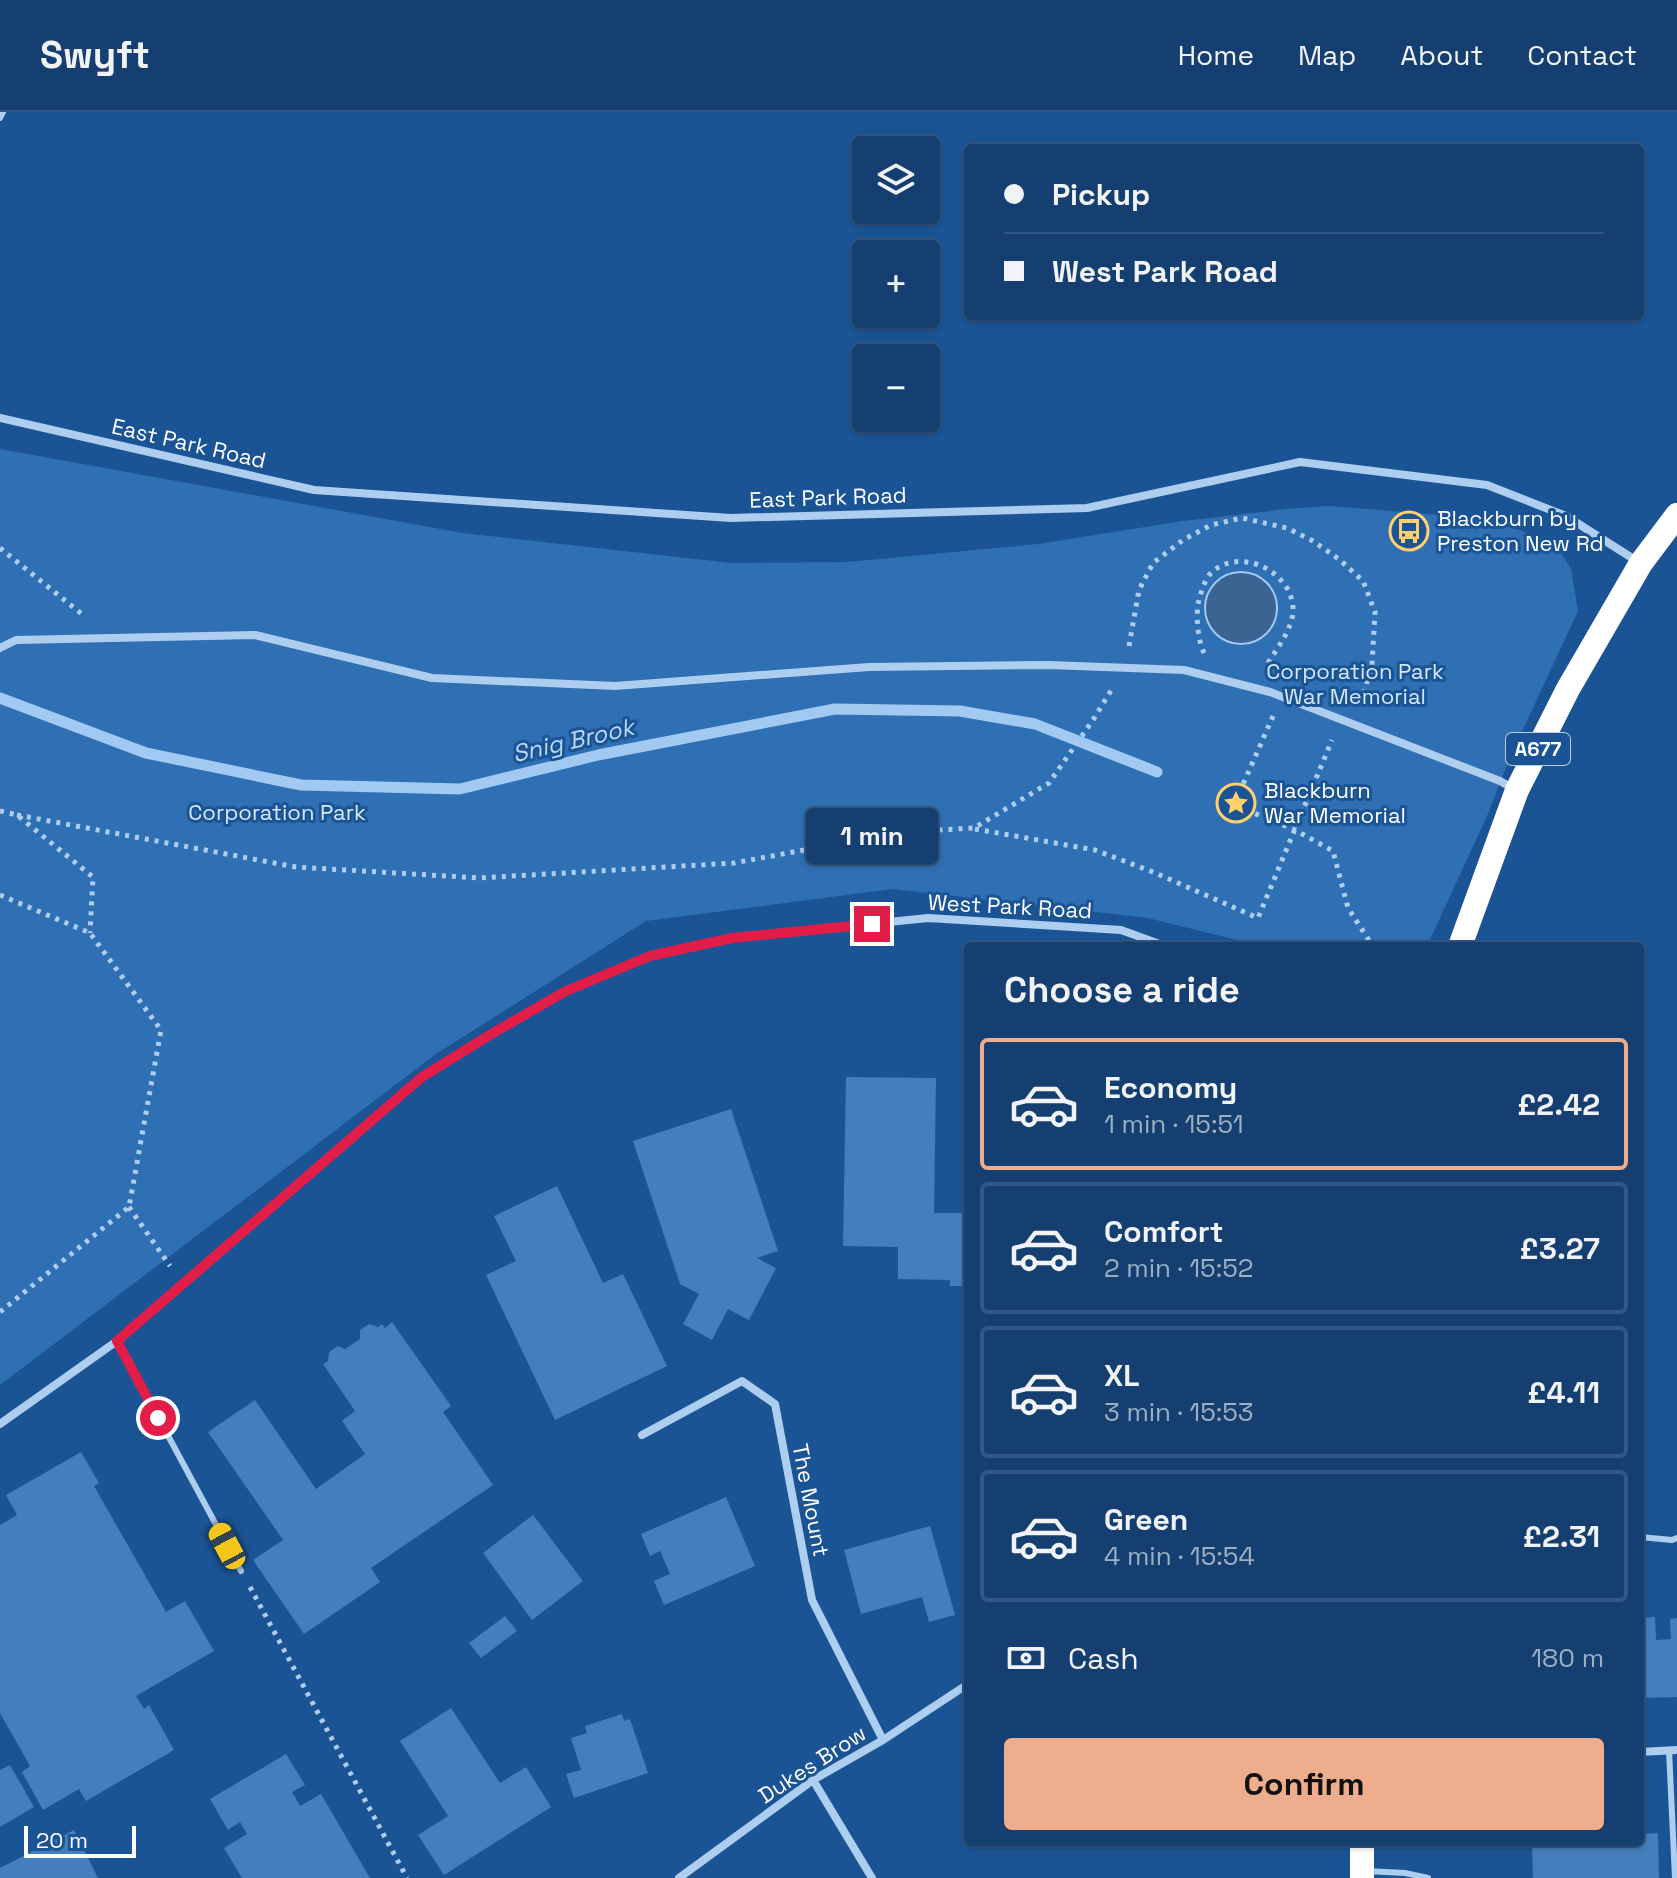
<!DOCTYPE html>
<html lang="en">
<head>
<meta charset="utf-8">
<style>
	body { margin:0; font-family:"Space Grotesk",sans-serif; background:#214a78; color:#f1f3f6; height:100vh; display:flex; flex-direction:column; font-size:30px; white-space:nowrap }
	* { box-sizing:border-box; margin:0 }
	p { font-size:26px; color:#9dafc3 }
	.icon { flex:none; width:44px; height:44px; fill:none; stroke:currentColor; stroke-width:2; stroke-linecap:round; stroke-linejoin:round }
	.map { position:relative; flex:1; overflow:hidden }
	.details { position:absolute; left:964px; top:830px; width:680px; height:904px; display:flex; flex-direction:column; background:#143f70; border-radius:8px; box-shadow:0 2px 6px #0004,0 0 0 2px #335883 }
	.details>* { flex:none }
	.top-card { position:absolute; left:964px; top:32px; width:680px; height:176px; border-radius:8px; box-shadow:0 2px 6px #0004,0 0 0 2px #335883; display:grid; align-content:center; height:176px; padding:0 40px; background:#143f70 }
	.tools { position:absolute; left:852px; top:24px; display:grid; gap:16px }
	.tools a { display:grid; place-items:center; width:88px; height:88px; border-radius:8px; background:#143f70; box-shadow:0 2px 6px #0004,0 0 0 2px #335883; font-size:40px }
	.scale { position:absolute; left:24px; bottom:20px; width:112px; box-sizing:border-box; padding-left:8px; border:4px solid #fff; border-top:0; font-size:22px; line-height:28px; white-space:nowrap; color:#fff; -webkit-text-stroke:6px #1b5495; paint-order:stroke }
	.end { position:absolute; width:36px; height:36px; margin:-18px; border:10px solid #e11d48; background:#fff; box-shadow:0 0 0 4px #fff }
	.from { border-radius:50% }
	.bubble { position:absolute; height:56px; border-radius:8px; background:#143f70; box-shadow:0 2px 6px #0004,0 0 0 2px #335883; font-size:26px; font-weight:700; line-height:56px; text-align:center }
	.car { position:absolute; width:24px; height:48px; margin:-24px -12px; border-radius:10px; box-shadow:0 0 6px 2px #0007; background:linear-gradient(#f5c518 24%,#345 0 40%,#f5c518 0 76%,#345 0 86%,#f5c518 0) }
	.top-card b { display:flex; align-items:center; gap:28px; height:76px; font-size:30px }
	.top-card b+b { border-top:2px solid #335883 }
	.top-card i { width:20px; height:20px; background:#f1f3f6 }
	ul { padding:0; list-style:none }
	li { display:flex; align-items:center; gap:24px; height:132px; margin:0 16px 12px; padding:0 24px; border:4px solid #335883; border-radius:8px }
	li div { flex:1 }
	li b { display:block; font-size:30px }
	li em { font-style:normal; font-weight:700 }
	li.current { border-color:#eead8d }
	li>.icon { width:72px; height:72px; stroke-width:1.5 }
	h2 { padding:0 40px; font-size:36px; line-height:96px }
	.pay { display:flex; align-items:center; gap:20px; height:88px; padding:0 40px; font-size:30px }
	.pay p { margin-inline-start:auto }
	.button { display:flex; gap:16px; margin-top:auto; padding:16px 40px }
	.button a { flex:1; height:92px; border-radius:8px; background:#eead8d; color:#111; font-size:32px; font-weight:700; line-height:92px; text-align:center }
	header { display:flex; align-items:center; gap:48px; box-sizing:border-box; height:112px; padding:0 40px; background:#143f70; border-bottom:2px solid #335883 }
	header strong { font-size:38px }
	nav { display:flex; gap:44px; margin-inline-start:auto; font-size:28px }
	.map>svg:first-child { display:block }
	.green { fill:#2f6fb3 }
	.water { fill:#3b6492; stroke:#a1c9f1; stroke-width:2 }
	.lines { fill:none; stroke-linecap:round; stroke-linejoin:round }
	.stream { stroke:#a1c9f1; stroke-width:11 }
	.building { fill:#447ebc }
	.path { stroke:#aecef0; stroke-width:5; stroke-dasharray:4 6; stroke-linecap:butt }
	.lane { stroke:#aecef0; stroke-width:6 }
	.street { stroke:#aecef0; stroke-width:8 }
	.highway { stroke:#fff; stroke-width:24 }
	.route { stroke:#e11d48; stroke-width:10 }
	.labels { text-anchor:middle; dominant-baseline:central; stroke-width:6; stroke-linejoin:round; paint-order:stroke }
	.shield { fill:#1b5495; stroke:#bbccdf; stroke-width:2 }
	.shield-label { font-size:20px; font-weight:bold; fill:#fff }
	.street-label { font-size:22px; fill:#fff; stroke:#1b5495 }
	.poi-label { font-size:22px; fill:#fff; stroke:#1b5495; text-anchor:start }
	.park-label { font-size:22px; fill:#d5e7fb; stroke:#1b5495 }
	.water-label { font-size:24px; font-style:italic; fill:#bbd8f6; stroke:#1b5495 }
</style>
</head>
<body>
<header>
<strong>Swyft</strong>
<nav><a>Home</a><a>Map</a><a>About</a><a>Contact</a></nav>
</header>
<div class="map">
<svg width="1677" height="1766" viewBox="0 0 1677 1766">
	<rect width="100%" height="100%" fill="#1b5495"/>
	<!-- green -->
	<path class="green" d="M0 337 463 421 732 451 847 450 1038 432 1183 409 1287 397 1329 394 1488 407 1564 434 1562 442 1571 457 1578 499 1512 641 1487 704 1427 834H1261L1148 806 893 777 646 809 436 942 0 1273Z"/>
	<!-- water -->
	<path class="water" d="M1205 496a36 36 0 1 1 72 0a36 36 0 1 1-72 0Z"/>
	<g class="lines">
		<!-- stream -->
		<path class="stream" d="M0 586 146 641 301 673 460 677 598 643 835 597 960 599 1035 612 1157 660"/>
	</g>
	<!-- building -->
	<path class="building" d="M846 965 936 966 934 1101H968V1174H950V1168L898 1167V1135L843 1134Z
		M731 997 778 1139 757 1146 776 1156 749 1208 728 1197 712 1228 683 1212 699 1182 680 1172 633 1029Z
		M557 1074 603 1171 623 1162 667 1254 555 1308 486 1163 516 1149 494 1104Z
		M392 1210 451 1294 443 1300 493 1373 371 1456 380 1470 304 1522 253 1448 283 1428 208 1320 255 1288 316 1377 365 1342 342 1309 355 1299 323 1252 328 1249 329 1240 338 1234 345 1237 360 1227V1218L369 1212 378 1215 382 1212 385 1216Z
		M81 1340 99 1371 94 1374 166 1500 185 1489 214 1539 136 1584 144 1597 149 1593 174 1638 86 1689 79 1677 43 1698 22 1660 30 1654 0 1601V1413L17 1403 6 1383Z
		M726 1385 755 1454 664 1493 654 1469 670 1462 660 1439 650 1444 641 1422Z
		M533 1403 583 1469 532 1508 483 1441Z
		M930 1414 955 1503 929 1510 922 1485 861 1502 844 1438Z
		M505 1504 517 1519 481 1546 469 1531Z
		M1655 1505 1656 1528 1671 1527 1670 1507 1677 1506V1585L1640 1586V1506Z
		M451 1596 500 1671 526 1655 551 1695 444 1763 418 1723 448 1704 400 1629Z
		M622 1602 624 1609 630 1607 648 1661 574 1686 566 1662 581 1658 571 1626 587 1621 585 1614Z
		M286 1642 305 1673 292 1680 300 1694 321 1682 370 1766H242L224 1736 247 1722 240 1710 228 1718 210 1687Z
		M10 1653 34 1695 0 1715V1658Z
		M74 1718 98 1766H0V1756Z
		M1658 1721 1659 1766H1533L1532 1730H1640V1722Z"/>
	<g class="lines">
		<!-- path -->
		<path class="path" d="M0 436 83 503
			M1129 534 1139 478 1153 451 1183 428 1211 413 1242 406 1287 416 1313 429 1340 448 1363 469 1375 500 1372 553 1361 590
			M1204 541C1198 528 1196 507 1198 492 1201 481 1204 467 1213 459 1248 431 1307 470 1290 513 1285 527 1273 542 1265 556
			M1273 604 1234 693 1295 718 1333 739 1348 796 1370 830 1383 834
			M0 699 17 703 93 765 90 821
			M17 703 296 755 479 766 734 751 901 720 974 716 1049 671 1093 608 1112 577
			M975 717 1095 738 1153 760 1258 806 1332 628
			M0 783 90 821 161 918 129 1095 0 1200
			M129 1095 170 1154
			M250 1475 407 1766"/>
		<!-- lane -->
		<path class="lane" d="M0 6 3 0
			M117 1229 241 1459
			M1640 1425 1672 1428 1677 1426
			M1669 1638 1675 1766
			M1366 1759 1405 1761 1428 1766"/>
		<!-- street -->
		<path class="street" d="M0 306 314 378 731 406 1087 396 1300 350 1487 373 1566 404 1640 451
			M0 536 16 528 255 523 432 566 615 574 869 555 1049 553 1184 558 1270 580 1500 669 1516 678
			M0 1312 117 1229 422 965 493 921 566 879 650 844 732 826 928 806 1121 818 1165 834
			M642 1323 742 1269 775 1292 812 1488 883 1628
			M1640 1640 1677 1638
			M813 1668 872 1766
			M679 1766 813 1668 883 1628 968 1572"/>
		<!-- highway -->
		<path class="highway" d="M1460 834 1517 678 1568 577 1641 451 1677 403
			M1362 1730V1766"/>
	</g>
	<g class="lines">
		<!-- route -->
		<path class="route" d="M158 1306 117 1229 422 965 493 921 566 879 650 844 732 826 872 812"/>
	</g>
	<!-- icons -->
	<defs>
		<symbol id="bus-ring" viewBox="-11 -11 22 22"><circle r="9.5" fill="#1b5495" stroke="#ffd06d" stroke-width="1.5"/><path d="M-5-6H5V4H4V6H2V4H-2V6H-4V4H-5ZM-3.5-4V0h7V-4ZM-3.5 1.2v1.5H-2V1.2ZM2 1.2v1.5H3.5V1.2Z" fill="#ffd06d"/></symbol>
		<symbol id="sight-ring" viewBox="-11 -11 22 22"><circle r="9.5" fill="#1b5495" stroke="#ffd06d" stroke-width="1.5"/><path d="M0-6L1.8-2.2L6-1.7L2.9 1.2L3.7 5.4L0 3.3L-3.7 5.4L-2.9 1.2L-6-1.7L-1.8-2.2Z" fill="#ffd06d"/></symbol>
	</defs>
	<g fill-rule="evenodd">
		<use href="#bus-ring" x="1387" y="397" width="44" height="44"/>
		<use href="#sight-ring" x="1214" y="669" width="44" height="44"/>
	</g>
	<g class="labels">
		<!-- shield labels -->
		<rect class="shield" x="1506" y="621" width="64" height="32" rx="6"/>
		<g class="shield-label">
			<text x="1538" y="637">A677</text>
		</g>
		<!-- street labels -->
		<g class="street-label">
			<text transform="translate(189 331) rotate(13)">East Park Road</text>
			<text transform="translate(828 385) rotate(-2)">East Park Road</text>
			<text transform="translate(1010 794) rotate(3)">West Park Road</text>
			<text transform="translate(811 1388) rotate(79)">The Mount</text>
			<text transform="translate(812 1652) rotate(-33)">Dukes Brow</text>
		</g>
		<!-- poi labels -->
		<g class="poi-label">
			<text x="1437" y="406">Blackburn by<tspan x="1437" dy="25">Preston New Rd</tspan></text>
			<text x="1264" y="678">Blackburn<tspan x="1264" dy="25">War Memorial</tspan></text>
		</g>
		<!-- park labels -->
		<g class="park-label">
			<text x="1355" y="559">Corporation Park<tspan x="1355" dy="25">War Memorial</tspan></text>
			<text x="277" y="700">Corporation Park</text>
		</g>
		<!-- water labels -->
		<g class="water-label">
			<text transform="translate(573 628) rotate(-13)">Snig Brook</text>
		</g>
	</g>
</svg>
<div class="tools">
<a><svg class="icon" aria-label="layers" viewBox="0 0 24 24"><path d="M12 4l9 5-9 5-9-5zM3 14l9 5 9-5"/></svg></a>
<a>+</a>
<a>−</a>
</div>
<div class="scale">20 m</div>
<i class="end from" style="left:158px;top:1306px"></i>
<i class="end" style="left:872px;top:812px"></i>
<div class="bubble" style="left:806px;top:696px;width:132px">1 min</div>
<i class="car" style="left:227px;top:1434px;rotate:332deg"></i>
<div class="top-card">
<b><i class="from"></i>Pickup</b>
<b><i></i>West Park Road</b>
</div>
<section class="details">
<h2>Choose a ride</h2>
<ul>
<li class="current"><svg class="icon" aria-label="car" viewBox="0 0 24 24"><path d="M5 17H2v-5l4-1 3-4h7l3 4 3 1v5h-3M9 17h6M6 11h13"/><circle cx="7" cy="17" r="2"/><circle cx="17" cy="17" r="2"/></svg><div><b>Economy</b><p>1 min · 15:51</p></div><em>£2.42</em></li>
<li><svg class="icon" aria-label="car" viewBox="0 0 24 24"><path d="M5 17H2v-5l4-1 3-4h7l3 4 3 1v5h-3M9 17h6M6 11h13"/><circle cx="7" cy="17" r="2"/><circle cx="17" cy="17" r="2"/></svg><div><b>Comfort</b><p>2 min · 15:52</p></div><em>£3.27</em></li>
<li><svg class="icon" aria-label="car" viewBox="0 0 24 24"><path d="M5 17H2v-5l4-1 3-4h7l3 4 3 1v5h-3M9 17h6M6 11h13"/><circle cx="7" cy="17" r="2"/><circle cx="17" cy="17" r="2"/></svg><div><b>XL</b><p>3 min · 15:53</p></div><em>£4.11</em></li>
<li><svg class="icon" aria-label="car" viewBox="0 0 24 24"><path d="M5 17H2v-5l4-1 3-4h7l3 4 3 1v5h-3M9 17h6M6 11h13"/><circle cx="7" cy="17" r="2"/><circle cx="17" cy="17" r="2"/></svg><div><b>Green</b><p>4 min · 15:54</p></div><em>£2.31</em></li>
</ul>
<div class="pay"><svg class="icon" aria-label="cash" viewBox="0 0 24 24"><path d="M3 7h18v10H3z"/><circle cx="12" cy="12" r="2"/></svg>Cash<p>180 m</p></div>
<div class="button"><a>Confirm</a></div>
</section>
</div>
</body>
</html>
